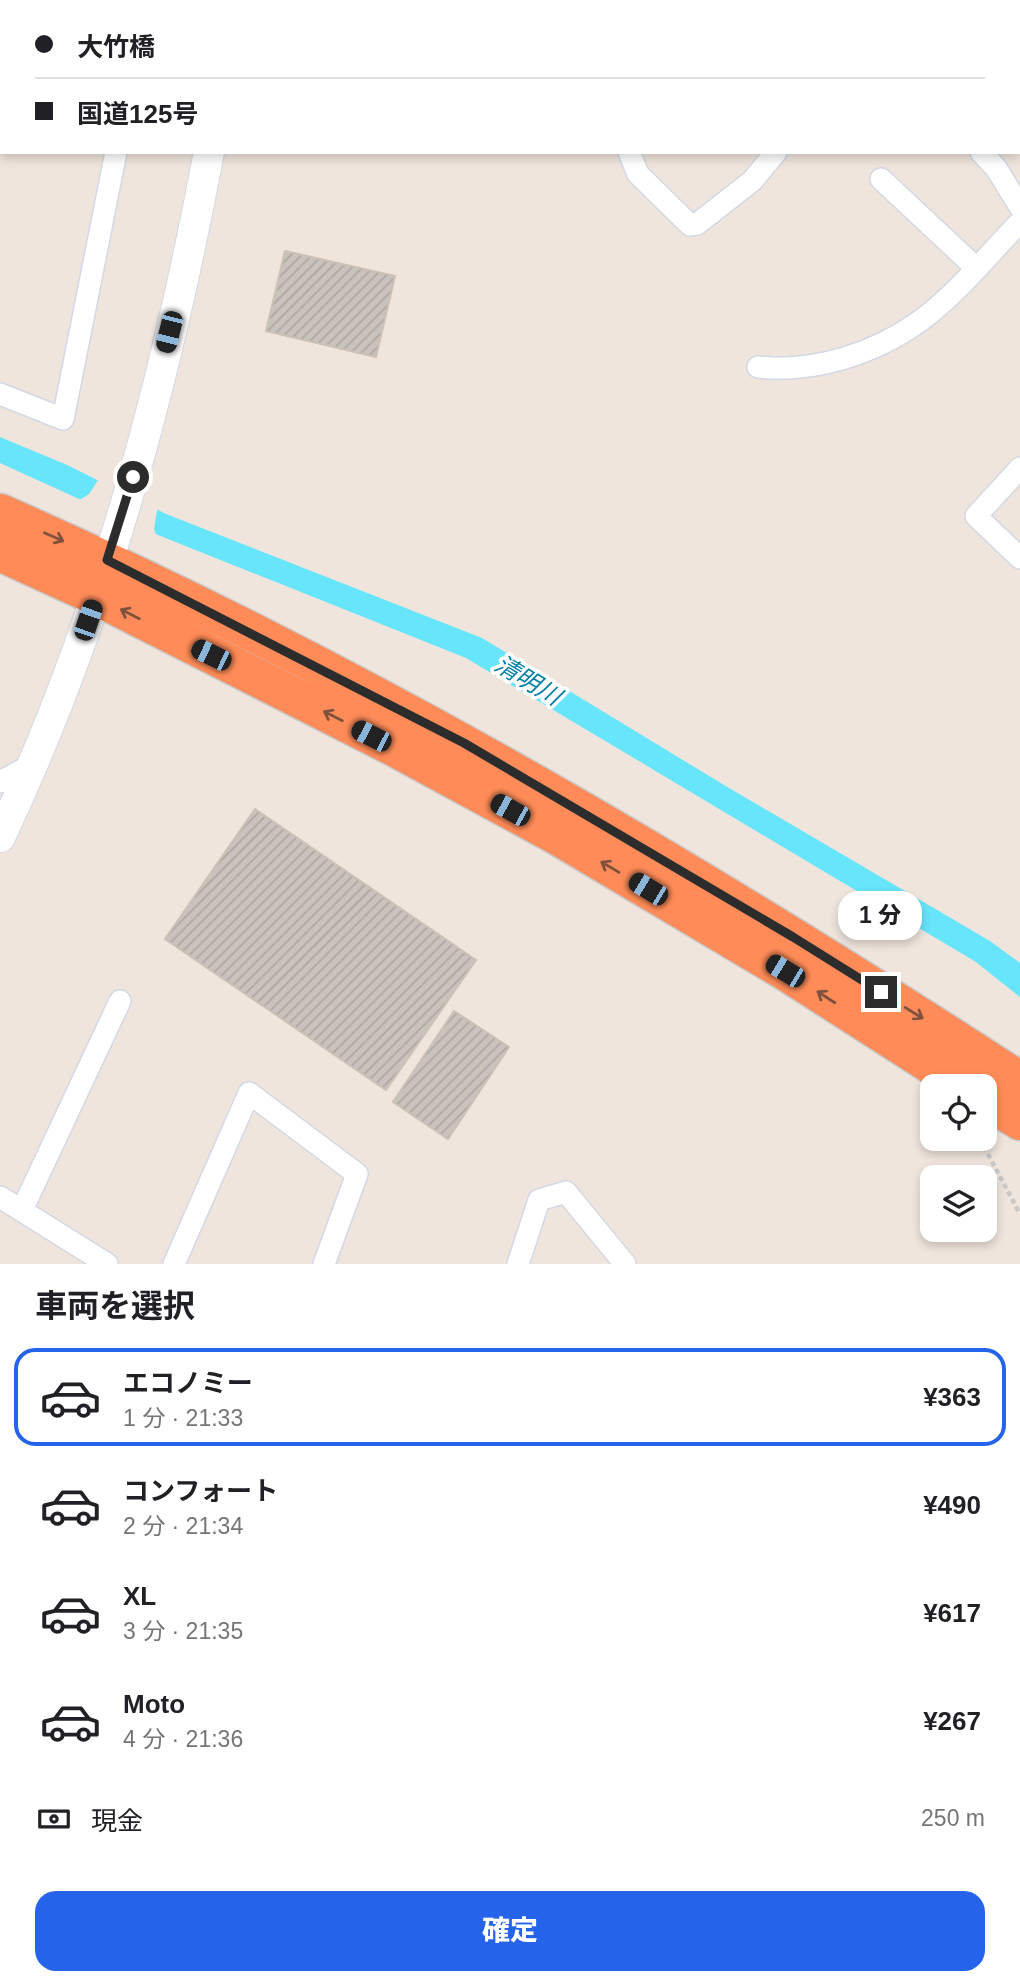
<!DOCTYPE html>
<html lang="ja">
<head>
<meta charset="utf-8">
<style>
	body { margin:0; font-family:Helvetica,"Noto Sans JP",sans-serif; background:#f6f6f6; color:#202124; height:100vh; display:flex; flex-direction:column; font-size:26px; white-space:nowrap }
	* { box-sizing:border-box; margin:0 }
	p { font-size:23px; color:#757577 }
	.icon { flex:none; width:38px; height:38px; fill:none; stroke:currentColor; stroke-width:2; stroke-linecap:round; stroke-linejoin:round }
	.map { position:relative; height:1264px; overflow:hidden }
	.side { display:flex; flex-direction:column; background:#fff; flex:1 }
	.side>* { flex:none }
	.guide { position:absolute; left:0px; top:0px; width:1020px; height:154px; box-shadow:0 4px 10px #0003; display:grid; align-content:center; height:154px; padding:0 35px; background:#fff }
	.tools { position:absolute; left:920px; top:1074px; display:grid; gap:14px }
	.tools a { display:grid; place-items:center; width:77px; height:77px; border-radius:14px; background:#fff; box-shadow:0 4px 10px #0003; font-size:35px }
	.end { position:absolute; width:32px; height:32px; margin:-16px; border:9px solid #2c2c2c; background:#fff; box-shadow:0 0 0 4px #fff }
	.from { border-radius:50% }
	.bubble { position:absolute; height:49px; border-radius:21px; background:#fff; box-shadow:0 4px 10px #0003; font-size:23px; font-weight:800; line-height:49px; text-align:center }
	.car { position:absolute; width:21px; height:42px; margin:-21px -10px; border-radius:9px; box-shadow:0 0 5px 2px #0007; background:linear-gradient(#222 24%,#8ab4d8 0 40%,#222 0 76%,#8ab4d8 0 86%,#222 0) }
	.guide b { display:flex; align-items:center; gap:24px; height:66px; font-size:26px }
	.guide b+b { border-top:2px solid #e0e0e0 }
	.guide i { width:18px; height:18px; background:#202124 }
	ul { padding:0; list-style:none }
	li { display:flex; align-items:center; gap:21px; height:98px; margin:0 14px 10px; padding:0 21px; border:4px solid transparent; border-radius:21px }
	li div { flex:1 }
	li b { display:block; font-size:26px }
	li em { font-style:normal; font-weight:800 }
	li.active { border-color:#2563eb }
	li>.icon { width:63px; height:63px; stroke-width:1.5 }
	h2 { padding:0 35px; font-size:32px; line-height:84px }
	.pay { display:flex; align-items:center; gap:18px; height:77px; padding:0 35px; font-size:26px }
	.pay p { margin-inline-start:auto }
	.action { display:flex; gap:14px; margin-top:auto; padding:14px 35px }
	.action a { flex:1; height:80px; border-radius:21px; background:#2563eb; color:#fff; font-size:28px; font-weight:800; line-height:80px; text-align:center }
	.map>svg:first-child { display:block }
	.water { fill:#66e5fb }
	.pier { fill:#efe5dd }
	.building { fill:url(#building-hatch); stroke:#cbc1b6; stroke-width:2 }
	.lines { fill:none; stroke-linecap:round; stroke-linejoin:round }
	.street-casing { stroke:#d2d8e6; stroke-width:24 }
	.secondary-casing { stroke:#d2d8e6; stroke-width:32 }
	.highway-casing { stroke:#c8c8c8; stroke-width:41 }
	.path { stroke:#c8c8c8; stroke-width:4.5; stroke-dasharray:5 3.5; stroke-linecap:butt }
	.street { stroke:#fff; stroke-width:21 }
	.secondary { stroke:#fff; stroke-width:30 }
	.highway { stroke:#ff8c58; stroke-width:38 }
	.oneway { stroke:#80523e }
	.route { stroke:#2c2c2c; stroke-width:9 }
	.labels { text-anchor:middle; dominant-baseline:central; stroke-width:7; stroke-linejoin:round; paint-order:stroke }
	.water-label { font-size:24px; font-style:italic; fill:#017fa4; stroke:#fff }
</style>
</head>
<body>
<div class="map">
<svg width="1020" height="1264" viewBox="0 0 1020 1264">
	<defs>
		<pattern id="building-hatch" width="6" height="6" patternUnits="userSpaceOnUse" patternTransform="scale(1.75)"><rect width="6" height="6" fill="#cac2bc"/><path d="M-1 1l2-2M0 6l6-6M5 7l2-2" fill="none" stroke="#aea7a2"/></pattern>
	</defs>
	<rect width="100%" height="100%" fill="#efe5dd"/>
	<!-- water -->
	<path class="water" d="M0 437 67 465 166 514 482 638 724 785 990 941 1020 963V997L976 962 466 658 158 535 0 463Z"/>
	<!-- pier -->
	<path class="pier" d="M100 477 158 505 154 529 157 538 78 501 89 494Z"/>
	<!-- building -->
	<path class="building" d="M285 251 395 276 376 357 266 331Z
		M255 809 476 960 386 1090 165 939Z
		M454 1011 509 1047 448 1139 393 1102Z"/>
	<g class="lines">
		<defs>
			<path id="street" d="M136 0V2
				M886 0V2
				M980 0V2
				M330 2 331 0
				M512 2V0
				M0 14H2
				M0 78 2 69
				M629 152 638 174 690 225 697 224 752 181 776 152
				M981 152 996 168 1020 207
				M881 179 976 268
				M758 367C814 373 874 354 920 321 957 294 988 255 1020 222
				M0 394 63 419 116 152
				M1020 468 976 516 1020 558
				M0 782 35 763
				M0 1197 107 1264
				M22 1210 120 1001
				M174 1264 249 1093 357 1174 324 1264
				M518 1264 539 1200 566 1192 625 1264"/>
			<path id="secondary" d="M227 2 228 0
				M0 837C102 622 165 386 209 152"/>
			<path id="highway" d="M0 513C356 669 694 869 1020 1081
				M0 552 96 596 394 747 556 835 785 971 966 1087
				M985 1099 1020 1121"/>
		</defs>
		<!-- street casing -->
		<use href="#street" class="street-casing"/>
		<!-- secondary casing -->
		<use href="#secondary" class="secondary-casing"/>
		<!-- highway casing -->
		<use href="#highway" class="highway-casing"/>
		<!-- path -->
		<path class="path" d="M980 1139 1020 1214"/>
		<!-- street -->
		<use href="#street" class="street"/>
		<!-- secondary -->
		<use href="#secondary" class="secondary"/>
		<!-- highway -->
		<use href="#highway" class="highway"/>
	</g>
	<!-- one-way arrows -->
	<defs><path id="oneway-shaft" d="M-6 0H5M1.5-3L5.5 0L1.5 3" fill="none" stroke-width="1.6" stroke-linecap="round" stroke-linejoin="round" transform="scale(1.75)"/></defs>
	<g class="oneway">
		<use href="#oneway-shaft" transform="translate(54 537) rotate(24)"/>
		<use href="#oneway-shaft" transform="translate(130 614) rotate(-153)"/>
		<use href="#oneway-shaft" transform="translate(333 716) rotate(-153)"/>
		<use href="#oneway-shaft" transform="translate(610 867) rotate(-149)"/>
		<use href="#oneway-shaft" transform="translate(826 997) rotate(-147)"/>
		<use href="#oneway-shaft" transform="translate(914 1013) rotate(32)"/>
	</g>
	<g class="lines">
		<!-- route -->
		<path class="route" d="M133 477 107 560 464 743 793 937 881 992"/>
	</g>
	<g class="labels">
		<!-- water labels -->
		<g class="water-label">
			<text transform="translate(528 680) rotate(31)">清明川</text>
		</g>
	</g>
</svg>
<div class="tools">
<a><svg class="icon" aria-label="locate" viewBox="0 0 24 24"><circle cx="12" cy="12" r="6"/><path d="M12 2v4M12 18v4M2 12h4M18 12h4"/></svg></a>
<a><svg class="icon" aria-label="layers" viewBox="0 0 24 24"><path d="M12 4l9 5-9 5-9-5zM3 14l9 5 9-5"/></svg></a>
</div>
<i class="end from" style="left:133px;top:477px"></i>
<i class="end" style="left:881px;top:992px"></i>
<div class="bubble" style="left:838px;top:891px;width:84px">1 分</div>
<i class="car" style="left:169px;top:332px;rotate:194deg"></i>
<i class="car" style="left:88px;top:620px;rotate:19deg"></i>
<i class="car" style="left:211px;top:655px;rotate:296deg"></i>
<i class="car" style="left:371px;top:736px;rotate:297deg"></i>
<i class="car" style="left:510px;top:810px;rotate:299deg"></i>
<i class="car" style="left:648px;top:889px;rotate:301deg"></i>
<i class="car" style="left:785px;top:971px;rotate:301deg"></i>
<div class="guide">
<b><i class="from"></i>大竹橋</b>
<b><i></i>国道125号</b>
</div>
</div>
<section class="side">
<h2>車両を選択</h2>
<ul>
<li class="active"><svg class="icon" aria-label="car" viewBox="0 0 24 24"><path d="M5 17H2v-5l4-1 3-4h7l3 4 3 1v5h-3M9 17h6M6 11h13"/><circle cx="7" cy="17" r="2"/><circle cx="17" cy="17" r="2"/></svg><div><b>エコノミー</b><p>1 分 · 21:33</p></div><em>¥363</em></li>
<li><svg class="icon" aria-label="car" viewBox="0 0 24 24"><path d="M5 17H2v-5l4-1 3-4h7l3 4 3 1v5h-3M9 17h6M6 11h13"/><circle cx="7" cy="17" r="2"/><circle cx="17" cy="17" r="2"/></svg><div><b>コンフォート</b><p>2 分 · 21:34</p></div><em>¥490</em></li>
<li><svg class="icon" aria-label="car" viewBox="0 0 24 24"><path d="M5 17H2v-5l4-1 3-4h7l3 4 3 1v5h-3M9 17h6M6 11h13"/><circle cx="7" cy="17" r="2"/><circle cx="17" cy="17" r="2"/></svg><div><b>XL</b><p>3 分 · 21:35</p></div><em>¥617</em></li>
<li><svg class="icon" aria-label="car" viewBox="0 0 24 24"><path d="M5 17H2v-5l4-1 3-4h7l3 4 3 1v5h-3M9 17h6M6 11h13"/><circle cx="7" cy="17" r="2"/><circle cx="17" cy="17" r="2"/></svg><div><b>Moto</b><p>4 分 · 21:36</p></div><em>¥267</em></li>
</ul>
<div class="pay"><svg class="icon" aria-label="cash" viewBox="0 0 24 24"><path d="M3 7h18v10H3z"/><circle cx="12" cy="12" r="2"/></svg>現金<p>250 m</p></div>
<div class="action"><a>確定</a></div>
</section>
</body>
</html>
